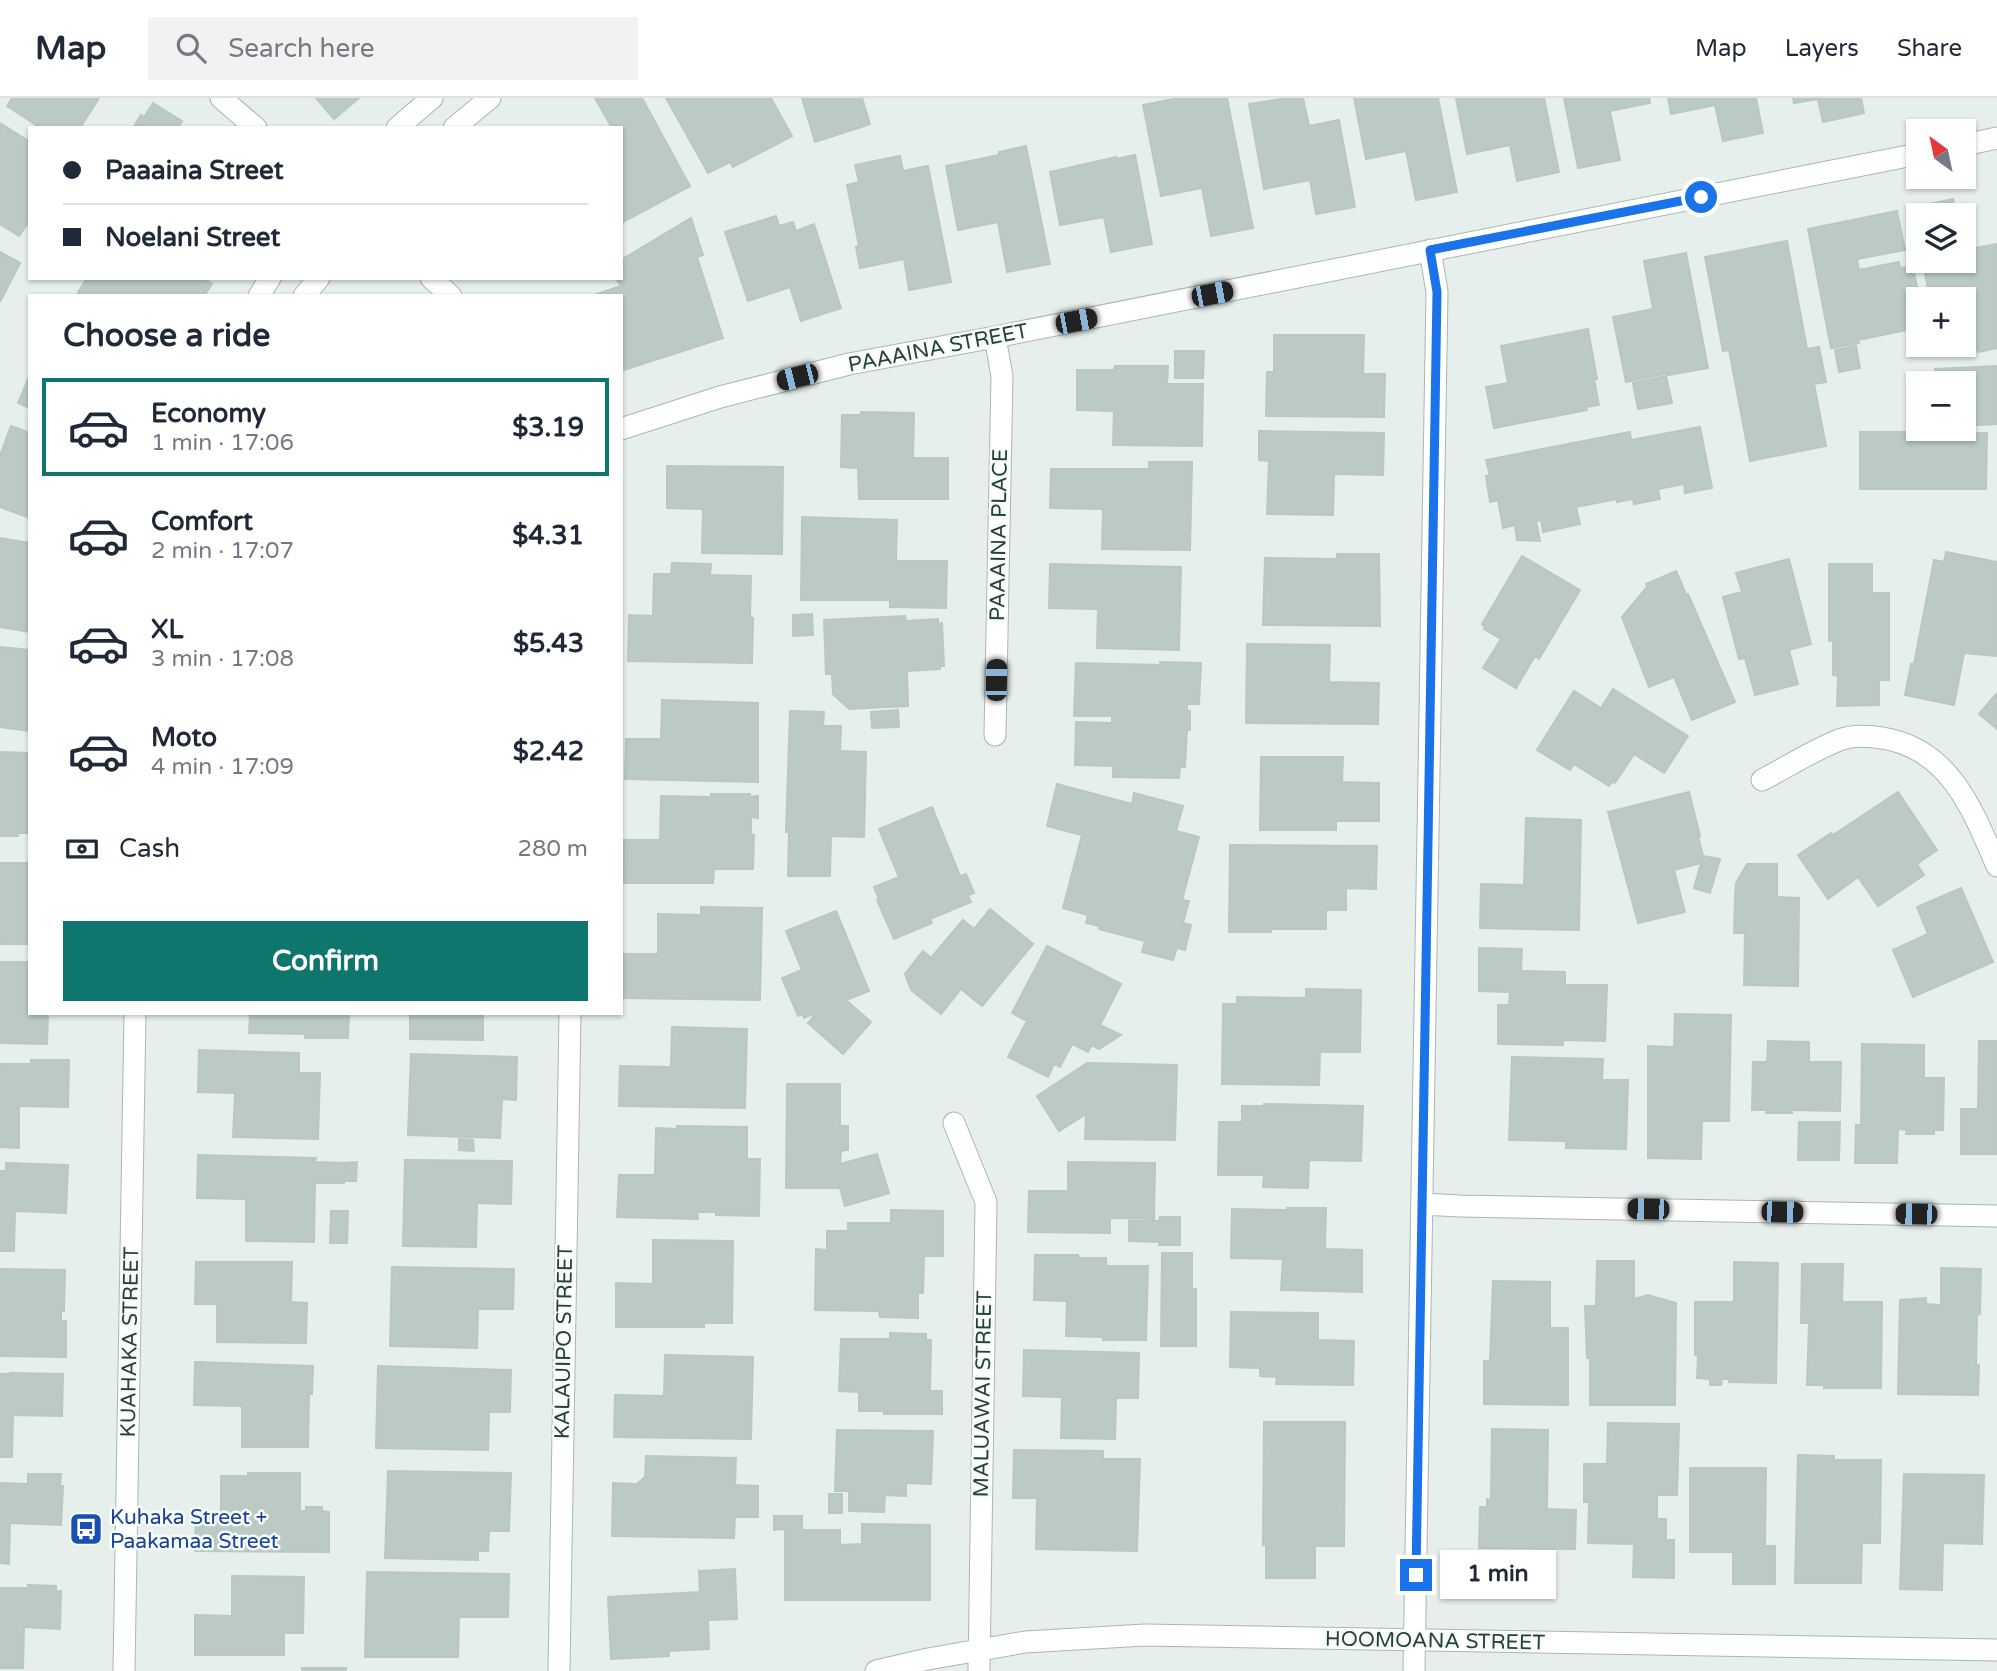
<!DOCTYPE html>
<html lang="en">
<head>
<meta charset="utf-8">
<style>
	body { margin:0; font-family:"Varela Round",sans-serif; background:#f2f2f3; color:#1f2937; height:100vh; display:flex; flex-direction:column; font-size:26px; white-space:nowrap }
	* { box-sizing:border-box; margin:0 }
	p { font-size:23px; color:#747a83 }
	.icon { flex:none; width:38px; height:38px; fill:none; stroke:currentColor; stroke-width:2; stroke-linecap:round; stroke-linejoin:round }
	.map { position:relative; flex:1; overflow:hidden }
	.drawer { position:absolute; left:28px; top:196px; width:595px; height:721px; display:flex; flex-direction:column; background:#fff; border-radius:0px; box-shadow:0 2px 5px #0004 }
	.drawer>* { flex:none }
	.hud { position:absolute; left:28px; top:28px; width:595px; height:154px; border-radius:0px; box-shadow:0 2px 5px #0004; display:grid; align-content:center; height:154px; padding:0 35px; background:#fff }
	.needle { width:46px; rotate:327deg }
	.tools { position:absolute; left:1906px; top:21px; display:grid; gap:14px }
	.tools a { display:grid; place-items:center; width:70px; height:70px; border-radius:0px; background:#fff; box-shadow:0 2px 5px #0004; font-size:35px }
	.end { position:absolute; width:32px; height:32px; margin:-16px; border:9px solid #1a73e8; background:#fff; box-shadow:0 0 0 4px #fff }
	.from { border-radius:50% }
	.bubble { position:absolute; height:49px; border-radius:0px; background:#fff; box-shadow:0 2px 5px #0004; font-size:23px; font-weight:700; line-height:49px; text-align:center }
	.car { position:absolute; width:21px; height:42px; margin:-21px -10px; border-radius:9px; box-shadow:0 0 5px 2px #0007; background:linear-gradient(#222 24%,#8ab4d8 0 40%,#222 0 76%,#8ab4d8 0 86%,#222 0) }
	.hud b { display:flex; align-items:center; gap:24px; height:66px; font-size:26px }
	.hud b+b { border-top:2px solid #e0e1e3 }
	.hud i { width:18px; height:18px; background:#1f2937 }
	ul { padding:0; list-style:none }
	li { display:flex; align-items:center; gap:21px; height:98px; margin:0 14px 10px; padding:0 21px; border:4px solid transparent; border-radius:0px }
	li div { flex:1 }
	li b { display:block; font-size:26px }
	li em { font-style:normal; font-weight:700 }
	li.current { border-color:#0f766e }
	li>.icon { width:63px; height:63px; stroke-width:1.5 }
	h2 { padding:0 35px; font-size:32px; line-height:84px }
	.pay { display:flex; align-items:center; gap:18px; height:77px; padding:0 35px; font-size:26px }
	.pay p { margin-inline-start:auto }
	.action { display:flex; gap:14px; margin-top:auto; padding:14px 35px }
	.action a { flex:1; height:80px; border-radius:0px; background:#0f766e; color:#fff; font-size:28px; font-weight:700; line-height:80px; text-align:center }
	header { display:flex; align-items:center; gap:42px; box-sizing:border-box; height:98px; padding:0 35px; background:#fff; border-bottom:2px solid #e0e1e3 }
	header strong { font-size:33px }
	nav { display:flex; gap:38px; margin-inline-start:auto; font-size:24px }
	.search { width:490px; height:63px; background:#f2f2f3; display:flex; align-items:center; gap:18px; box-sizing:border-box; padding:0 24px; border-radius:0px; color:#747a83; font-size:26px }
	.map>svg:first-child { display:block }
	.building { fill:#bbcac4; stroke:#b8c9c2; stroke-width:2 }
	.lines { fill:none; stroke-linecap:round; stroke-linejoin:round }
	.minor-casing { stroke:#a8b8b2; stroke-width:23 }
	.minor { stroke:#fff; stroke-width:21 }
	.route { stroke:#1a73e8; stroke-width:9 }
	.labels { text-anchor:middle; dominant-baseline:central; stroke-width:5; stroke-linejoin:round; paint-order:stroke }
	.street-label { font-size:21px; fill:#24423a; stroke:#f7fbf9 }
	.transit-label { font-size:21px; fill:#164399; stroke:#f7fbf9; text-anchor:start }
</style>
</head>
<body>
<header>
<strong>Map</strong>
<div class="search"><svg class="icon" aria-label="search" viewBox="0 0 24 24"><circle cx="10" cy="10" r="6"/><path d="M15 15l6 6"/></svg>Search here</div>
<nav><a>Map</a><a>Layers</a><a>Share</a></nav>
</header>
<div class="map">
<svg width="1997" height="1573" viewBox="0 0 1997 1573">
	<rect width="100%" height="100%" fill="#e6efeb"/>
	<!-- building -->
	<path class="building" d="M12 0H99L80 30H34L36 27 7 8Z
		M316 0H359L334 21Z
		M595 0H642L690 88 621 125V30H612Z
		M666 0H771L792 38 733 69 730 64 708 75Z
		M802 0H862L870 26 815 44Z
		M1178 0H1227L1253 130 1211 138 1202 90 1161 98 1143 7Z
		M1289 0H1303L1309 28 1339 22 1355 109 1316 116 1310 82 1264 91 1249 6Z
		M1354 0H1438L1457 94 1416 102 1406 53 1366 61Z
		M1456 0H1544L1559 74 1517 83 1510 47 1467 56Z
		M1564 0H1649L1650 5 1610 13 1620 62 1578 70Z
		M1668 0H1756L1763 35 1723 43 1715 7 1671 16Z
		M1793 0H1861L1864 15 1823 24 1818 1 1794 5Z
		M153 5 182 23 178 30H133L141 17 144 19Z
		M0 25 30 44V122L19 138 0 126Z
		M1026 48 1050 166 1007 174 998 124 958 132 946 68 999 57V54Z
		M1135 57 1152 146 1111 154 1104 119 1060 127 1050 74 1116 59V61Z
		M900 58 903 73 928 68 951 184 909 192 904 161 860 170 856 149 859 148 847 87 859 84 855 67Z
		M1953 101 1956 117H1918V156L1910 110Z
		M1897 113 1905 152 1857 161 1859 172 1899 164 1900 170 1913 168 1917 189 1904 191 1912 231 1858 242 1859 245 1831 250 1808 131Z
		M776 118 779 128 793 124 796 133 814 126 841 210 801 223 790 189 748 203 725 134Z
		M691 120 703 157 697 159 723 240 621 273V198H591L621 188 616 180H621V162Z
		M1787 143 1807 251 1819 249 1826 284 1814 286 1826 348 1750 363 1729 252 1723 253 1705 159Z
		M1997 146V250L1978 254 1976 249 1942 256 1940 247H1964V201H1930L1923 165 1920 166 1919 163H1964V152Z
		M0 154 20 165 0 204Z
		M1686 155 1708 270 1668 277V275L1626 284 1613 219 1653 211 1644 163Z
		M87 180H204L212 186 204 198H76Z
		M1588 231 1597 281H1594L1599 307 1586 309 1587 312 1494 330 1486 289 1508 285 1501 248Z
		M1274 237H1364L1363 276H1385L1384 319 1266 318 1267 274H1274Z
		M1856 248 1860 270 1839 274 1835 252Z
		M1175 253H1204L1203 280H1175Z
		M1115 268H1168L1167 286H1203L1202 348 1113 347 1114 313 1077 312V272H1114Z
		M1997 268V326L1964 328V285H1918V329H1916L1914 277 1935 276V271Z
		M30 277V310L18 305Z
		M1666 278 1672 305 1638 311 1633 285Z
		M861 314 914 315 913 360H948V401H859L858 370 841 369 842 317H861Z
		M11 328 30 335V420L0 409V358Z
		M1700 329 1712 390 1685 395 1684 386 1658 391 1660 401 1634 406 1633 401 1617 404V401L1576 409 1580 426 1543 434 1541 422 1536 423 1540 443 1517 442 1515 427 1503 430 1498 402 1490 404 1486 378H1490L1486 362 1630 334 1631 342Z
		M1913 331 1943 332V335H1987L1986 391H1860V334H1914Z
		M1259 333 1384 335 1383 377 1334 376 1333 417 1267 416 1269 363 1259 362Z
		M1149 364H1192L1190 452 1102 451 1103 411 1050 410 1051 371H1149Z
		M667 368 783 369 782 456 702 455 703 411 667 410Z
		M802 419 897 422 896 463H947L946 510 890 509V502H801Z
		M0 440 30 445V534L0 529Z
		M1946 454 1997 464V558L1964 555 1954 607 1905 597 1911 566H1914L1934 462 1944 464Z
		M1337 456H1379L1380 528 1263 527 1265 460 1337 461Z
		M1522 458 1580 492 1539 561 1535 558 1516 590 1483 570 1501 541 1484 531 1485 529 1482 526Z
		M1789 461 1811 546 1789 552 1798 586 1755 597 1745 560 1739 561 1723 499 1742 494 1736 475Z
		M672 465 711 466 710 477 751 478 750 519 753 520 752 565 628 563 629 517 653 518 654 476H671Z
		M1050 466 1181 469 1179 552 1097 550 1098 511 1049 510Z
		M1829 466H1872V495H1889V582H1879V607L1837 608 1838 578 1833 577V542L1829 543Z
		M1676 473 1686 496H1688L1735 604 1692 622 1674 579 1649 589 1622 519 1647 489 1646 486Z
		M812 516 813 537 793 538V517Z
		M905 518 906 523 938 521V526L942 525 944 568H940V571L907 573 908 608 849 611 833 596 832 576H826L824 522Z
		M1247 546 1330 547 1329 584 1379 585 1378 626 1246 625Z
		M0 549 30 552V633L0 629Z
		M1160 564 1201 565 1199 606H1187V613H1190V632H1187L1185 669H1180L1179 680 1113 679V668L1075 667 1076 624 1112 625V618H1074L1076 565 1161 567Z
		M1613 591 1688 638 1664 675 1634 656 1615 685 1613 683 1609 688 1574 666 1570 672 1537 652 1574 593 1601 610Z
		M1997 595V631L1979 616Z
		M662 602 758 605V684L625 681 626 641H661Z
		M898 612 899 629 872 630 871 614Z
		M790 613 824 614 823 628H841L840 653 866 654 864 739 831 738 830 778H788L789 734H786Z
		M0 654 30 655V735H17L18 738H0Z
		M1261 659H1343L1342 684 1379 685V723H1336V732H1260Z
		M1057 686 1132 706 1134 695 1183 708 1176 733 1199 739 1182 802 1189 803 1183 825 1191 827 1185 852 1177 850 1173 862 1142 854 1145 843 1099 831V828L1086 825 1088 817 1063 810 1082 737 1047 728Z
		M1689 694 1700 738H1698L1703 758 1720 761 1710 795 1694 790 1701 765 1674 772 1685 814 1638 825 1608 714Z
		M1898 694 1937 752 1917 766 1924 777 1878 808 1858 779 1828 801 1798 757 1831 735 1833 737Z
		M711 696H750V699L758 698V720L751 719V736L754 737 753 771H714L713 785H623L624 742H660L661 698 711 699Z
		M932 709 960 778 966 776 974 795 968 797 971 804 930 821 932 825 894 841 877 802 879 801 874 789 899 779 879 731Z
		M1526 720 1581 722 1579 832 1480 830 1481 786 1524 787Z
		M1230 747 1377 748 1376 791 1346 790V812H1326V831H1271V834H1229Z
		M0 765H30V846H0Z
		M1747 766H1777V799L1799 800 1798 888 1744 887 1745 835H1734L1735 799 1736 785Z
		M1961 790 1993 864 1913 899 1893 852 1928 836 1917 809Z
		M701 809 762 810 760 902 622 900 623 856H658V816L701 817Z
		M990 811 1033 846 982 908 961 891 941 916 911 892 905 876 923 853 931 860 963 822 974 831Z
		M836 813 869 893 846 902 871 924 843 956 808 925 817 914 804 920 802 916 798 918 782 880 802 872 786 833Z
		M1047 848 1121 886 1100 927 1121 937 1099 951 1092 947 1088 954 1072 946 1060 969 1054 966 1048 979 1008 959 1027 923 1012 915Z
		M1479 850 1522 851 1521 873 1565 874V887H1607L1605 943 1563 942V947L1498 946V907H1509L1510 894 1479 893Z
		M0 864H30V915H48L47 946 0 945Z
		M1306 891 1361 892 1360 954H1320L1319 987 1222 986 1223 906H1237V899L1306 900Z
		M250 915H349L348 940H305V936L249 935Z
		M410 915H483V942L410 941Z
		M1675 916 1731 917 1729 1023H1702L1701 1061 1648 1060V948L1674 949Z
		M672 929 747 931 745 1010 619 1008 620 968 671 969Z
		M1768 943 1809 944V964H1841L1840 1013 1791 1012 1792 1015H1766L1767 1012H1752L1753 964H1767Z
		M1979 943H1997V1056H1961V1011H1978Z
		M1862 946 1924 947V980H1944L1943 1032H1934V1036H1906L1907 1032 1898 1031 1897 1065H1855L1856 1027H1861Z
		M199 952 299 955V975H320L318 1041 233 1039 235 995 198 994Z
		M411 956 517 959 516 1002 502 1001 500 1040 408 1037Z
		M1512 959 1603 961 1602 982H1628L1626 1051 1566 1050V1043L1509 1042Z
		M31 962H69L68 1009 19 1008V1050L0 1049V966H31Z
		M1087 965 1177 967 1175 1042 1085 1041 1086 1016 1059 1033 1037 998Z
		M787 986H840V1028H848V1052L841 1053 840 1066 877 1056 889 1095 845 1108 840 1090H786Z
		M1264 1006 1363 1008 1361 1063 1309 1062 1308 1090 1263 1089 1264 1077H1218L1219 1024H1242V1008H1264Z
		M1799 1024H1840L1839 1062H1798Z
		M677 1028 747 1029V1061H760L759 1118 716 1117V1114H697L698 1121 617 1119 619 1077H655L656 1030 678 1031Z
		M459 1041 473 1042 474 1053 459 1052Z
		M198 1057 316 1060 315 1064 345 1065 344 1085H315L314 1144 246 1143V1101L197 1100Z
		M405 1062 512 1063 511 1106 477 1105 476 1149 403 1148Z
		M357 1064 356 1083H345V1065Z
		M1068 1064 1155 1065 1154 1121 1110 1120V1135L1028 1134 1029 1093H1068Z
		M6 1065 68 1067 66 1115 15 1113 14 1153H0V1073H6Z
		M1287 1110H1326L1325 1151 1362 1152V1194L1281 1192 1283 1161 1231 1160 1232 1111 1287 1112Z
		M891 1112 943 1113V1158H924L923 1195H918V1220L880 1219 879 1213 815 1212 816 1151 827 1152V1133H848V1125H891Z
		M331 1113H348L347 1145H330Z
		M1160 1119H1180V1147H1159V1144L1129 1143V1123H1159Z
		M653 1142 733 1143 732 1225H704V1229H616V1185L653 1186Z
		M1162 1155H1192V1191H1196V1248H1161Z
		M1035 1157H1078L1079 1160H1106V1168H1148L1146 1242H1103V1239L1066 1238 1067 1203 1034 1202Z
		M1597 1163H1634V1201L1648 1197 1676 1205 1675 1307H1590V1260H1587L1585 1208H1596Z
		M196 1164H292L291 1204 307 1205 306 1245 217 1244V1206H195Z
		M1734 1164 1778 1165 1776 1285 1729 1284V1281H1722L1721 1287H1710V1281L1697 1280 1698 1257H1695V1204H1734Z
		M1802 1166H1843L1842 1204H1882L1881 1290H1824V1287H1807L1809 1225H1801Z
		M392 1169 514 1171 513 1211H478L477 1250 390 1248Z
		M1941 1170 1981 1171 1980 1216 1977 1217 1976 1267H1979L1978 1297 1898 1296 1900 1202 1926 1200V1206L1941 1207Z
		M0 1171 65 1172 64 1213H61V1223H66V1259L0 1258Z
		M1493 1183 1550 1184V1230H1568V1307L1484 1306V1263H1490Z
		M1231 1214 1318 1215V1242L1354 1243 1353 1287 1276 1286 1277 1279 1260 1278V1270L1230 1269Z
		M890 1235 926 1236V1242H931L930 1293H942V1316H884V1313H859V1294L839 1293 841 1241H890Z
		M1024 1252 1139 1255 1138 1300H1116L1115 1341 1061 1340 1062 1299 1023 1298Z
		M665 1257 753 1259 751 1341 614 1339 615 1297 664 1298Z
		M195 1264 313 1268 312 1296H309L308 1349H242V1308L194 1307Z
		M378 1268 511 1272 510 1314H489L488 1352 376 1350Z
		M10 1275 63 1276 62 1318 13 1317 12 1359H0V1276H10Z
		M1264 1324H1345L1344 1448H1315V1480H1266V1446L1263 1447Z
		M1608 1325 1679 1326 1677 1397H1657V1421H1666V1442H1674V1480L1633 1479 1634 1446 1588 1445 1589 1404H1584V1366H1607Z
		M1492 1331 1548 1332 1547 1411 1576 1412 1575 1451 1479 1450 1480 1409H1487V1401L1491 1402Z
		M837 1332 933 1333 931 1386 906 1385V1398L885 1397 884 1414 849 1413V1393H835Z
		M1014 1352 1103 1353V1361H1140L1137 1453 1036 1451 1037 1400H1013Z
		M1798 1357 1834 1358V1362H1881L1880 1445H1862L1861 1485H1795Z
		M646 1358 736 1360 735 1387 758 1388V1419H735L734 1440 612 1438 613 1385 637 1386 645 1379Z
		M1690 1370H1766L1765 1448H1775V1486H1733V1454H1690Z
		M388 1373 511 1375 509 1433H489L488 1453H478V1462L385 1460Z
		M248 1375H300V1413H306V1409H322V1413L329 1414V1454L195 1453 196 1414H221V1378H248Z
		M28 1376H61L60 1388H63L61 1427 10 1425 9 1466 0 1465V1385L28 1386Z
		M1904 1376 1984 1377 1982 1446 1943 1445 1942 1492 1900 1491Z
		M829 1396H842V1415H829Z
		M774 1418H802V1432H840V1447L862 1446V1426L930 1427V1502H785V1431L774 1432Z
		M735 1471 737 1521 708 1522 709 1551 669 1553V1558L611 1561 608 1499 700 1494 699 1473Z
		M367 1474 509 1476 508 1519H459L458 1559H365Z
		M232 1478 304 1479 303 1535H284V1557H195V1517L232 1518Z
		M28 1487 56 1488V1493H61L60 1531 24 1529 23 1570H0V1490H29Z
		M302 1570H346V1573H302Z"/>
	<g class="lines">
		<defs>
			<path id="minor" d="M221 0 256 30
				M397 30 432 0
				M454 30 490 0
				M1964 47 1997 40
				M431 180 451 198
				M259 198 270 180
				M304 198 319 180
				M995 239 1002 278 995 637
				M621 331 720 299 849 266 995 239 1918 56
				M1762 682C1787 669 1812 653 1839 642 1855 636 1875 638 1892 642 1953 657 1974 716 1997 768
				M954 1025 986 1104 979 1573
				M1422 1106 1460 1108 1997 1118
				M124 1573 135 915
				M559 1573 570 915
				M876 1573 928 1561 1025 1544 1145 1537 1997 1552
				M1414 1573 1437 194 1430 152"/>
		</defs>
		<!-- minor casing -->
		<use href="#minor" class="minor-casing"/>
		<!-- minor -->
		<use href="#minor" class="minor"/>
	</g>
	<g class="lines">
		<!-- route -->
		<path class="route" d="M1416 1477 1437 194 1430 152 1701 99"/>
	</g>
	<!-- icons -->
	<defs>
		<symbol id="bus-square" viewBox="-11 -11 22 22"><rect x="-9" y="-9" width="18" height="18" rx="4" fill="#1a4fb4" stroke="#f7fbf9"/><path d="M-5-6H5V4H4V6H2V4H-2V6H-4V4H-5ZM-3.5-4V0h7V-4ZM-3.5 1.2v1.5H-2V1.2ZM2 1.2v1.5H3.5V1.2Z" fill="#fff"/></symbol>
	</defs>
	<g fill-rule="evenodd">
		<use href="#bus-square" x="67" y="1412" width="38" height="38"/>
	</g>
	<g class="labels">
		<!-- street labels -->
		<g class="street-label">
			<text transform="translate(938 250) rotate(-11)">PAAAINA STREET</text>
			<text transform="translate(999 437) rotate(-89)">PAAAINA PLACE</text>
			<text transform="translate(130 1244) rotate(-89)">KUAHAKA STREET</text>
			<text transform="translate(564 1244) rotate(-89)">KALAUIPO STREET</text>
			<text transform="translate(983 1296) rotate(-89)">MALUAWAI STREET</text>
			<text transform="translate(1435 1543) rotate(1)">HOOMOANA STREET</text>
		</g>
		<!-- transit labels -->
		<g class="transit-label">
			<text x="110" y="1419">Kuhaka Street +<tspan x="110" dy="24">Paakamaa Street</tspan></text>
		</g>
	</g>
</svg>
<div class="tools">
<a><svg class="needle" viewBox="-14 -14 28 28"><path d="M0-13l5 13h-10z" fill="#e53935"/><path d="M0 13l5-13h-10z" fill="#747a83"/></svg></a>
<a><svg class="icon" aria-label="layers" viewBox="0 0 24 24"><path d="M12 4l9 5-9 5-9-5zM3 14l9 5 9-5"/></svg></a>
<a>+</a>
<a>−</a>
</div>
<i class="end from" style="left:1701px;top:99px"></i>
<i class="end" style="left:1416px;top:1477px"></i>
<div class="bubble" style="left:1440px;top:1452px;width:116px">1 min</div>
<i class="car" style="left:1212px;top:196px;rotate:79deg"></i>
<i class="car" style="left:1076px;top:223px;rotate:79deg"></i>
<i class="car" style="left:797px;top:279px;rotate:256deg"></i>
<i class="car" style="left:996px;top:582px;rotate:1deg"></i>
<i class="car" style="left:1648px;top:1111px;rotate:271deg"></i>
<i class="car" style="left:1782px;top:1114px;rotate:91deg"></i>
<i class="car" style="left:1916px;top:1116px;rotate:271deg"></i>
<div class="hud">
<b><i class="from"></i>Paaaina Street</b>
<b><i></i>Noelani Street</b>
</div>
<section class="drawer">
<h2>Choose a ride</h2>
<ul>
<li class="current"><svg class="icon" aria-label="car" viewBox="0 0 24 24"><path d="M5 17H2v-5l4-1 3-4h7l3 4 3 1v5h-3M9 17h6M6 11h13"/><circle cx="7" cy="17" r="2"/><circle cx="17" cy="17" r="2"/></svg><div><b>Economy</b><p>1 min · 17:06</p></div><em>$3.19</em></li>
<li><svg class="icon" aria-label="car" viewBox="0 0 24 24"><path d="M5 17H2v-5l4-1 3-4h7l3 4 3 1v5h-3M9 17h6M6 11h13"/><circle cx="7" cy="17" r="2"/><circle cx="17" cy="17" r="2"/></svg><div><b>Comfort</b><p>2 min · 17:07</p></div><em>$4.31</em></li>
<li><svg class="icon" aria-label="car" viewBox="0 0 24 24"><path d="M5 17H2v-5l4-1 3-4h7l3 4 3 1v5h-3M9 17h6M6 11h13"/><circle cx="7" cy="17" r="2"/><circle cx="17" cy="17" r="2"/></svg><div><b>XL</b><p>3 min · 17:08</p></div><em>$5.43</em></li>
<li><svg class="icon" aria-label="car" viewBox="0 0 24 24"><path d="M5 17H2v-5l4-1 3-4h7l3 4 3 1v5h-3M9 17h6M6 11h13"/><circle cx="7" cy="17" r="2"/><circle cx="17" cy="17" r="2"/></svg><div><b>Moto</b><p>4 min · 17:09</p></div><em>$2.42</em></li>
</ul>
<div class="pay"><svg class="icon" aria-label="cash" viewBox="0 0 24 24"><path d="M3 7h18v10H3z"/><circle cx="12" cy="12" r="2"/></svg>Cash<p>280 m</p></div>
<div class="action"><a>Confirm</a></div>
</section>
</div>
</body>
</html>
